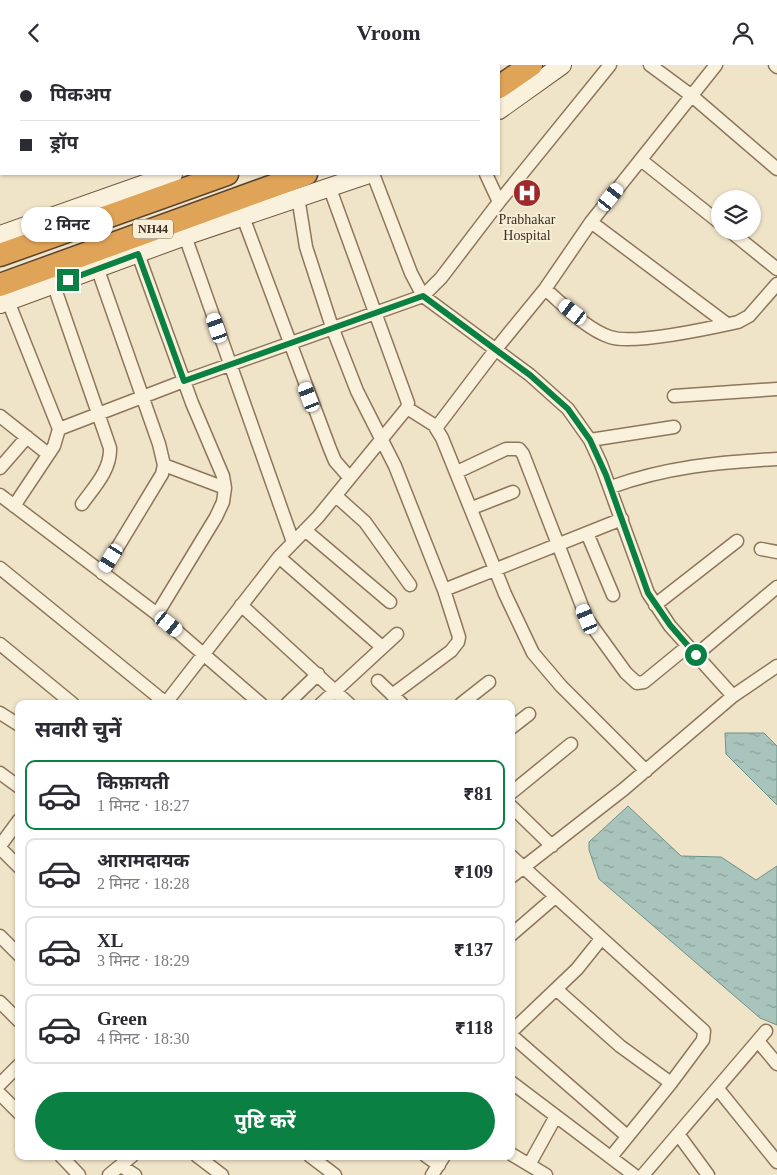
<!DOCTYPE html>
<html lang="hi">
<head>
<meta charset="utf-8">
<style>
	body { margin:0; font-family:"Times New Roman","Noto Sans Devanagari",serif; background:#f2f2f3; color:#2b2b33; height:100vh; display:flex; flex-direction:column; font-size:19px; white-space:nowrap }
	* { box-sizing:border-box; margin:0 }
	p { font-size:16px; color:#7c7c81 }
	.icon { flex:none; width:28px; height:28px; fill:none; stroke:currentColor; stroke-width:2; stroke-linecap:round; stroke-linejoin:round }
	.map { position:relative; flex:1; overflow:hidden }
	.details { position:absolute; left:15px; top:635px; width:500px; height:460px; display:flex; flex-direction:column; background:#fff; border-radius:10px; box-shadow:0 1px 4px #0004 }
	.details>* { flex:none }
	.banner { position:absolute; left:0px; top:0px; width:500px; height:110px; box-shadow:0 1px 4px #0004; display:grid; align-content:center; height:110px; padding:0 20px; background:#fff }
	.buttons { position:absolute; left:711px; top:125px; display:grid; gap:10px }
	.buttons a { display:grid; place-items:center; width:50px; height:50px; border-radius:50%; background:#fff; box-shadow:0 1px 4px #0004; font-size:25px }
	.end { position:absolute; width:22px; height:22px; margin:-11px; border:6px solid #0b8043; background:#fff; box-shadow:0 0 0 2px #fff }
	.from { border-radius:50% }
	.bubble { position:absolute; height:35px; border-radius:18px; background:#fff; box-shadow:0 1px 4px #0004; font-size:16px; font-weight:700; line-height:35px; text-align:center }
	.car { position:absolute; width:15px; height:30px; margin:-15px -8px; border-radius:6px; box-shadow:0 0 4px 1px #0007; background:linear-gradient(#fff 24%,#345 0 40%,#fff 0 76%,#345 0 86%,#fff 0) }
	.banner b { display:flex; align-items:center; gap:18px; height:48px; font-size:19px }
	.banner b+b { border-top:1px solid #e1e1e2 }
	.banner i { width:12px; height:12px; background:#2b2b33 }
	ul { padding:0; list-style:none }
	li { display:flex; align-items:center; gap:15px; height:70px; margin:0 10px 8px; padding:0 10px; border:2px solid #e1e1e2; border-radius:10px }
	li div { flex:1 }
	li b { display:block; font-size:19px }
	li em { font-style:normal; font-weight:700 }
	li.on { border-color:#0b8043 }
	li>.icon { width:45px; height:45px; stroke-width:1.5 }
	h2 { padding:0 20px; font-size:22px; line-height:60px }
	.action { display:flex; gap:10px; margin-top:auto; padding:10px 20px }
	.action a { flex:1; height:58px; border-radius:30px; background:#0b8043; color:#fff; font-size:20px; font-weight:700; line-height:58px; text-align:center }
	header { display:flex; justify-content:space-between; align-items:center; height:65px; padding:0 20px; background:#fff; font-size:22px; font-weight:700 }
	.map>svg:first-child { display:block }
	.water { fill:url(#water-ripples); stroke:#6f938a }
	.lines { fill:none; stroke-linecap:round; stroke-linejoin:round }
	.street-casing { stroke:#8d765c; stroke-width:15 }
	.secondary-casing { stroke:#6f573f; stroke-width:20 }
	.highway-casing { stroke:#5b4430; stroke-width:25 }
	.street { stroke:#faf1dc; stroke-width:12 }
	.secondary { stroke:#faf1dc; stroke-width:18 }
	.highway { stroke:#e0a458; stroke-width:22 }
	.route { stroke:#0b8043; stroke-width:6 }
	.labels { text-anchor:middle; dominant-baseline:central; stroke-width:4; stroke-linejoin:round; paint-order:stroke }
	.shield { fill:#f7eed8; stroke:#756857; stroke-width:1 }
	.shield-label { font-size:12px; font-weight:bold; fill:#3d2e20 }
	.poi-label { font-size:14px; fill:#3d2e20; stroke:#f7eed8 }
</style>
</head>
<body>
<header><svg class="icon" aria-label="back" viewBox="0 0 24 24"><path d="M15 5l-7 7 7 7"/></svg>Vroom<svg class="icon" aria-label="person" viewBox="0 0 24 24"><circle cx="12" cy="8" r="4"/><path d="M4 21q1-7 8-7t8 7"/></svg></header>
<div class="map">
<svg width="777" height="1110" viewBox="0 0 777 1110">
	<defs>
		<pattern id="water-ripples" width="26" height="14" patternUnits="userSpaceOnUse" patternTransform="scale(1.25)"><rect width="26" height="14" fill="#a9c4bc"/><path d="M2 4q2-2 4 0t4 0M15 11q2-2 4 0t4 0" fill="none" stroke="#8ba098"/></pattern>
	</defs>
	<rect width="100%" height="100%" fill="#f0e4c8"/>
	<!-- water -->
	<path class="water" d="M725 668H764L777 681V740L726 689Z
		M628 741 681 791 721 792 756 815 777 801V960L760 953 599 814 589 785V777Z"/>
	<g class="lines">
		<defs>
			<path id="street" d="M19 0 21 1
				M90 0 92 1
				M205 0 207 1
				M449 0 450 1
				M650 0 692 31 777 104
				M775 0 777 2
				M69 1 70 0
				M125 1 126 0
				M234 1 235 0
				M277 1 278 0
				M0 68 1 69
				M0 81 1 80
				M641 95 720 158
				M373 109 411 208 423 231 530 310 568 344 590 375 601 399 648 528 670 561 733 631
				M486 109 499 137 610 0
				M298 132 306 182 332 262 357 326 395 401 444 525 459 572 458 577 451 586 392 630
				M243 152 330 384 335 396 349 412
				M591 157 727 259
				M730 166 777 204
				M185 171 293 477
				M138 189 192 338 223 411 225 423 223 437 216 452 157 549
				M98 205 159 379 164 400 162 409 102 508
				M54 221 110 383C111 405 94 422 82 439
				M545 224C564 240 586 264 610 272 632 280 711 263 738 257L749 251 777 219
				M8 236 59 364 54 381 14 441
				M674 331 777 324
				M407 343 434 360 442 373 505 529 533 588 561 621 646 706
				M0 351 48 389
				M436 363 496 284 545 224 591 157 716 0
				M59 364 184 316 423 231 441 213 499 137
				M590 375 674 362
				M164 400 225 423
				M0 403 27 372
				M457 407 506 384H519L523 389 587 554 626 608 637 618 644 617 688 581
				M611 422C666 402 719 397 777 394
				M0 430 157 549 261 639
				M336 431 365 457 410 520
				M472 443 513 427
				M305 465 390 537
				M587 468 613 530
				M761 484 777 487
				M279 492 382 582
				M0 503 167 639
				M444 525 622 454
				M241 540 349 639
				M655 540 737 476
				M0 579 73 639
				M696 590 777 522
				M378 616 402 639
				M165 639 279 492 318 452 407 343 408 338 329 121
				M287 639 318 609
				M321 639 397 569
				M461 639 489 617
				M0 648 19 660
				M511 663 529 649
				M0 708 19 722
				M511 728 571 679
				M511 741 552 781
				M0 781 19 755
				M0 783 19 802
				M511 791 704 966 703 975 671 1018
				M511 812 624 724 733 631 777 601
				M511 870 555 832
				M0 871 19 890
				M556 924 620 981 671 1018 611 1092
				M0 937 19 956
				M511 967 577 904 601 874
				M511 970 627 1071
				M758 976 777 999
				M511 1017 634 1110
				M0 1019 19 1000
				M718 1024 777 1097
				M0 1029 19 1048
				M678 1069 708 1110
				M511 1089 546 1110
				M61 1091 79 1110
				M197 1091 222 1110
				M310 1091 335 1110
				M426 1091 439 1100
				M529 1100 556 1051
				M121 1101 135 1110
				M109 1110 132 1091
				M432 1110 444 1091
				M643 1110 766 966"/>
			<path id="secondary" d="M461 1 463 0
				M499 45 562 0
				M0 170 173 109
				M0 239 185 171 369 109"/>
			<path id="highway" d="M483 1 485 0
				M499 22 531 0
				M0 190 227 109
				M0 220 306 109"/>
		</defs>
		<!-- street casing -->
		<use href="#street" class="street-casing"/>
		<!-- secondary casing -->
		<use href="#secondary" class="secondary-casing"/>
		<!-- highway casing -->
		<use href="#highway" class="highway-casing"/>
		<!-- street -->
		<use href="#street" class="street"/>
		<!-- secondary -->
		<use href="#secondary" class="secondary"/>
		<!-- highway -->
		<use href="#highway" class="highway"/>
	</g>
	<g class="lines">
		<!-- route -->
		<path class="route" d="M68 215 138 189 184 316 423 231 530 310 568 344 590 375 606 410 648 528 670 560 696 590"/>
	</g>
	<!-- icons -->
	<defs>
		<symbol id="hospital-disc" viewBox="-11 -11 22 22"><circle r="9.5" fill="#9e2a2b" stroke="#f7eed8"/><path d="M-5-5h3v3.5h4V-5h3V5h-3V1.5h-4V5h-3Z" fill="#fff"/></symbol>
	</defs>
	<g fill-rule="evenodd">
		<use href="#hospital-disc" x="511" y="112" width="32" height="32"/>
	</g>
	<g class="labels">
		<!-- shield labels -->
		<rect class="shield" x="133" y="154.5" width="40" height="19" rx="4"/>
		<g class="shield-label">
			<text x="153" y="164">NH44</text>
		</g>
		<!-- poi labels -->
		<g class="poi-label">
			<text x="527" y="154">Prabhakar<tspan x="527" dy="16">Hospital</tspan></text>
		</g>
	</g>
</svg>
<div class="buttons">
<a><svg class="icon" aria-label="layers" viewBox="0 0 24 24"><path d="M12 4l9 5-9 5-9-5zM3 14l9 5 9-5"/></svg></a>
</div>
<i class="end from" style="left:696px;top:590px"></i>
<i class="end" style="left:68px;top:215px"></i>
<div class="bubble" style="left:21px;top:142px;width:92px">2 मिनट</div>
<i class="car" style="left:611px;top:132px;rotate:39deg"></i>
<i class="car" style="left:573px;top:247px;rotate:308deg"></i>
<i class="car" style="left:217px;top:263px;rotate:341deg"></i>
<i class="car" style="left:309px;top:332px;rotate:339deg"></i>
<i class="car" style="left:111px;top:493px;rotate:212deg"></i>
<i class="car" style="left:587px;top:554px;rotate:337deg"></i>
<i class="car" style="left:169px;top:559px;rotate:129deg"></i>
<div class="banner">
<b><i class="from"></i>पिकअप</b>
<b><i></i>ड्रॉप</b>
</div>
<section class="details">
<h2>सवारी चुनें</h2>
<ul>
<li class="on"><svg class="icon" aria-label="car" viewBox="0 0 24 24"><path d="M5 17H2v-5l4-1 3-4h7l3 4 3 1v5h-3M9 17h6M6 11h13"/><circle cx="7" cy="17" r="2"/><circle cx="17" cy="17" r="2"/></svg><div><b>किफ़ायती</b><p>1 मिनट · 18:27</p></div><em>₹81</em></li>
<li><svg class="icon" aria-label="car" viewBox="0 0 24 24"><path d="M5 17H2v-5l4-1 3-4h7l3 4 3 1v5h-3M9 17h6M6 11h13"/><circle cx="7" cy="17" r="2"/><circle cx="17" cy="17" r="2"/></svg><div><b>आरामदायक</b><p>2 मिनट · 18:28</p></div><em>₹109</em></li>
<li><svg class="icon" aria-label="car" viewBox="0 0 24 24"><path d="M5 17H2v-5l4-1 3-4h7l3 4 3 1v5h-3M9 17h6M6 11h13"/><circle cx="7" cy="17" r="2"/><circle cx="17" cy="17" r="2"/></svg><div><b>XL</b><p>3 मिनट · 18:29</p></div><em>₹137</em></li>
<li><svg class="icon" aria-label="car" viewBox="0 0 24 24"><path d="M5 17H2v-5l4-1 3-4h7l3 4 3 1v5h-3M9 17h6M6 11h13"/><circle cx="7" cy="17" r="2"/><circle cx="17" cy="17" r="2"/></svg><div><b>Green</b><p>4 मिनट · 18:30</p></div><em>₹118</em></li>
</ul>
<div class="action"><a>पुष्टि करें</a></div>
</section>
</div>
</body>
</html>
